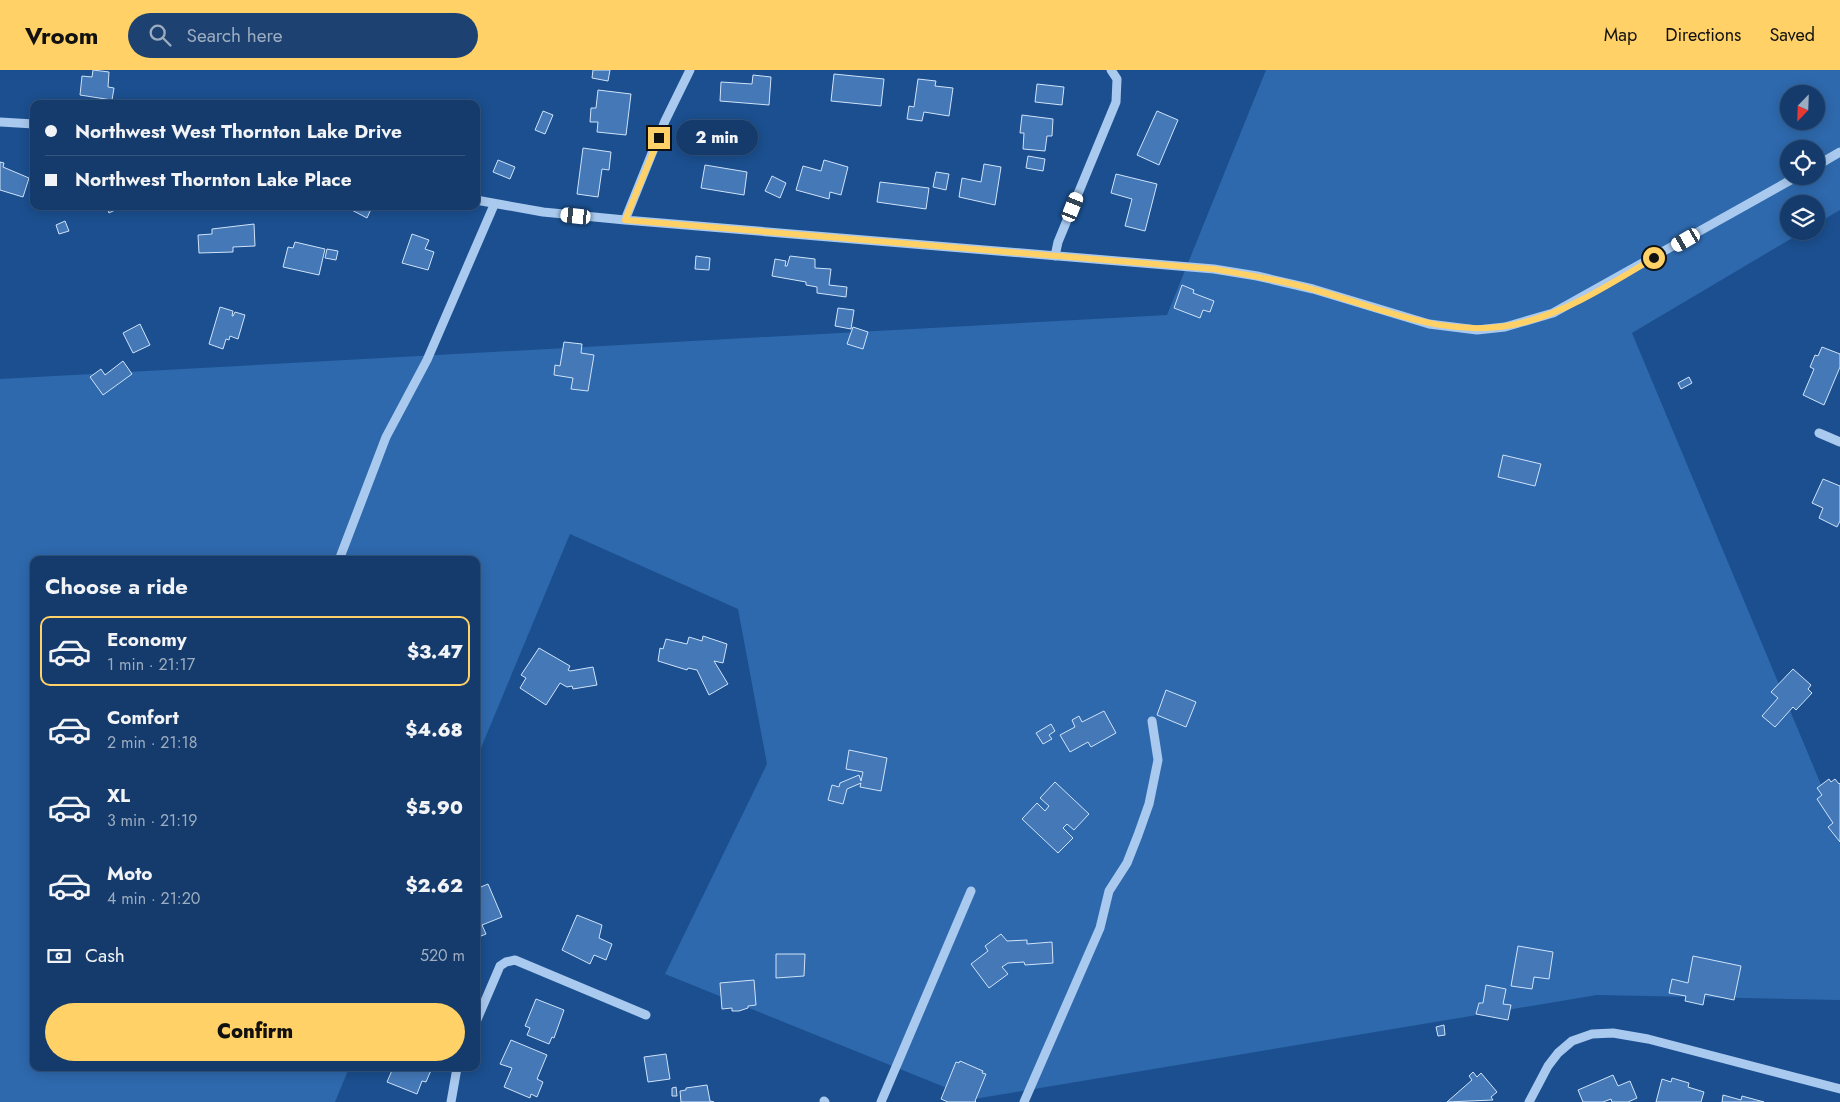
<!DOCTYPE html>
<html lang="en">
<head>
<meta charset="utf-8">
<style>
	body { margin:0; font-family:Jost,sans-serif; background:#1d4271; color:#f1f3f6; height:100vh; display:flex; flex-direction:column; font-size:19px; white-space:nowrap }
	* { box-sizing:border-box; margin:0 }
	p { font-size:16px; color:#9dadc1 }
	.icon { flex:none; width:28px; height:28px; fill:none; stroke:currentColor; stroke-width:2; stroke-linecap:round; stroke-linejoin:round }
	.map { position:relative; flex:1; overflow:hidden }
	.sheet { position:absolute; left:30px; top:486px; width:450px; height:515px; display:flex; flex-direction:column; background:#143b6b; border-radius:10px; box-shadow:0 2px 12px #0003,0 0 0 1px #33557e }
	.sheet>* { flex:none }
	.hud { position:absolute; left:30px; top:30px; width:450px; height:110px; border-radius:10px; box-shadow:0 2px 12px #0003,0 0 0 1px #33557e; display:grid; align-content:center; height:110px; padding:0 15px; background:#143b6b }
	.needle { width:32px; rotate:203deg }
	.controls { position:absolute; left:1780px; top:15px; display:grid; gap:10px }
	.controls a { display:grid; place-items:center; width:45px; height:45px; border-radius:50%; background:#143b6b; box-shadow:0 2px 12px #0003,0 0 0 1px #33557e; font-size:25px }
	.end { position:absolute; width:22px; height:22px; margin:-11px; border:6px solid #ffd166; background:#111; box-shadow:0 0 0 2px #111 }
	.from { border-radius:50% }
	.bubble { position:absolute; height:35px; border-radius:18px; background:#143b6b; box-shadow:0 2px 12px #0003,0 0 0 1px #33557e; font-size:16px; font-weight:800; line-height:35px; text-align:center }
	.car { position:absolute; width:15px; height:30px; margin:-15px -8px; border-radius:6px; box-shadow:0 0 4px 1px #0007; background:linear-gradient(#fff 24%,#345 0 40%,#fff 0 76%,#345 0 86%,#fff 0) }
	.hud b { display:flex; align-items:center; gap:18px; height:48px; font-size:19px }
	.hud b+b { border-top:1px solid #33557e }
	.hud i { width:12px; height:12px; background:#f1f3f6 }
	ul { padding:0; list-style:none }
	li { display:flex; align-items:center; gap:15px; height:70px; margin:0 10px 8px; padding:0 5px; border:2px solid transparent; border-radius:10px }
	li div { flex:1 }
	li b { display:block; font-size:19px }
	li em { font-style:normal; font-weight:800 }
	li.on { border-color:#ffd166 }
	li>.icon { width:45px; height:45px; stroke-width:1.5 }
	h2 { padding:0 15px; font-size:22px; line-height:60px }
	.pay { display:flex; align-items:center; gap:12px; height:55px; padding:0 15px; font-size:19px }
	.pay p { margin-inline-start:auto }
	.primary-button { display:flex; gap:10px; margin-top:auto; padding:10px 15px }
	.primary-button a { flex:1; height:58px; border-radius:30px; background:#ffd166; color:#111; font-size:20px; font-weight:800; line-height:58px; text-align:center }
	header { display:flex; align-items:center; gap:30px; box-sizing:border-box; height:70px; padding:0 25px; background:#ffd166; color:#111 }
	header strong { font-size:24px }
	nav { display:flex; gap:28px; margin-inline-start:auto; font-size:18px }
	.search { width:350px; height:45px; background:#1d4271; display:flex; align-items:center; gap:12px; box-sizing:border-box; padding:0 18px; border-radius:28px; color:#9dadc1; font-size:19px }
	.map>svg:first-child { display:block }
	.green { fill:#2e69ad; fill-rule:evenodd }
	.building { fill:#4478b7; stroke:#cfe3fa }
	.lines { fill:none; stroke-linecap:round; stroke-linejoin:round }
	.minor { stroke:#a9c9ee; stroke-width:9 }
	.route { stroke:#ffd166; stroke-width:6 }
</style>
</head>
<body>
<header>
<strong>Vroom</strong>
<div class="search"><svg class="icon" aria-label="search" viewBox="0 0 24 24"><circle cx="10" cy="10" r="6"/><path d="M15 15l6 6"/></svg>Search here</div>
<nav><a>Map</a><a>Directions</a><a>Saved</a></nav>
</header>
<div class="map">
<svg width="1840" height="1032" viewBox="0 0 1840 1032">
	<rect width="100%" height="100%" fill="#1b4f8f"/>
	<!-- green -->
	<path class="green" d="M1266 0H1840V140L1816 154V134H1789V161H1804L1632 263 1840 760V930L1597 925 974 1029 665 904 767 694 738 539 570 464 476 690V490H34V998H349L335 1032H0V309L1167 245ZM1789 24H1816V51H1789ZM1789 79H1816V106H1789Z"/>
	<!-- building -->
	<path class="building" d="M93 0 109 2 108 17 114 18 112 30 80 25 82 6 92 7Z
		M593 0H610L608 11 592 8Z
		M834 4 884 9 881 36 831 31Z
		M753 5 771 7 769 35 720 31 721 12 752 14Z
		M918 9 936 11 935 16 953 18 949 46 924 42 922 51 907 49 909 36 914 37Z
		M1037 14 1064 17 1062 35 1035 32Z
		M598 20 631 24 626 65 597 62 598 52H590L591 38H596Z
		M543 41 553 45 545 64 535 60Z
		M1157 41 1178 50 1159 95 1137 85Z
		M1022 45 1053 49 1052 66H1047L1045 81 1023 79 1024 63H1020Z
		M583 78 611 82 609 100 602 99 598 127 577 124Z
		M1028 86 1045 89 1043 101 1026 98Z
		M498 90 515 97 510 109 493 102Z
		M824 90 848 97 841 125 830 122 829 129 796 120 803 96 821 101Z
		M0 92 4 93 3 97 29 108 23 127 0 120Z
		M984 94 1001 97 995 135 959 127 962 108 981 112Z
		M705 95 747 102 744 125 701 118Z
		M936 102 949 104 946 120 933 117Z
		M1116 104 1157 114 1145 161 1125 156 1132 129 1111 123Z
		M772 106 786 113 780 128 765 121Z
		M880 112 929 118 926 139 877 132Z
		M106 136H123L109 143Z
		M366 136 371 139 367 148 346 137Z
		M65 151 69 161 59 164 56 155Z
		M254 154 255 176 233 177V182L199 183 198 165 212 164V159Z
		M412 164 429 170 425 179 434 182 428 200 402 193Z
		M295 172 325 179 319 205 283 197 288 177 293 178Z
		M327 179 338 181 336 190 325 188Z
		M696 186 710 188 709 200 695 199Z
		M790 186 815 189V198L831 199 829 215 847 217 846 227 817 223V217L806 215V212L772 206 775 189 786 191 785 196H787Z
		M1182 215 1194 220 1193 223 1214 231 1210 242 1203 240 1200 248 1174 238Z
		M220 237 233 241 232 246H233L235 242 245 245 238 269 230 266 229 270 226 269 223 279 209 274Z
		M838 238 854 240 851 259 835 256Z
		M140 254 150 275 133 283 123 263Z
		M853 257 868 262 863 279 847 274Z
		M564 272 582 274 581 283 594 285 588 321 571 319 573 308 554 305 555 295 560 296Z
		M1822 277 1840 284V297L1824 335 1803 325 1814 299 1810 297 1815 285 1818 286Z
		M123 291 132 304 103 325 90 307 101 299 105 305Z
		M1689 307 1692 313 1681 319 1678 313Z
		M1503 385 1541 394 1535 416 1498 407Z
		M1823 409 1840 416V451L1837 457 1819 448 1823 438 1812 433Z
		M703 566 727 574 723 593 714 591 728 614 709 625 697 600 688 598 687 600 658 591 660 578 663 579 666 569 687 574 689 567 702 571Z
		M539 578 570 596 568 600 570 601 593 597 597 615 573 619 572 616 567 617 560 613 546 635 520 618 526 608 521 605Z
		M1793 599 1811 615 1808 619 1812 623 1796 640 1793 637 1775 657 1762 646 1778 628 1771 622Z
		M1166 620 1196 632 1186 657 1157 645Z
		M1104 641 1116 663 1091 677 1088 672 1070 682 1060 665 1075 657 1072 650 1079 646 1082 652Z
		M1051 654 1055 661 1049 665 1052 669 1043 674 1036 663Z
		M849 680 887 688 881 721 860 717 861 713 847 719 843 734 828 730 832 715 839 717 840 713 859 705 861 711 863 702 846 699Z
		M1829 709 1831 712 1835 709 1839 714 1840 713V772L1828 757 1833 753 1817 729 1822 725 1817 718Z
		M1055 712 1089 744 1074 760 1067 754 1063 758 1073 768 1058 783 1022 749 1037 733 1045 741 1049 736 1040 728Z
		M488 814 502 847 482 855 486 864 476 868V819Z
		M577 845 602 855 599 868 612 874 606 890 594 885 590 894 562 880Z
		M1001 864 1007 871 1027 870V874L1052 872 1053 893 1025 895 1024 892 1008 893 1002 897 1008 904 989 918 971 894 988 881 985 876Z
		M1518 876 1553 882 1549 909 1534 907 1532 919 1511 916Z
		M776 884H805L804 906 776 908Z
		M1693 886 1741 896 1734 930 1705 924 1703 935 1685 931 1686 926 1669 923 1672 909 1688 913Z
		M754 910 756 935 748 936V938L739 941H732V938L722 939 720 913Z
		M1486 915 1506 919 1503 934 1511 935 1508 950 1476 944 1479 933H1483Z
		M536 929 564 940 554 968 552 967 549 974 527 965 530 958 525 956Z
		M1444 955 1445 965 1438 966 1436 957Z
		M511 970 547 985 537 1009 543 1012 537 1027 531 1024 530 1028 504 1017 512 998 500 994Z
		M666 984 670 1009 648 1012 644 987Z
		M960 991 983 1001 982 1003 986 1004 975 1031 976 1032H948L941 1029 956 992 959 993Z
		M393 998H432L426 1012 422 1011 417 1024 387 1012Z
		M1473 1002 1477 1007 1481 1003 1497 1022 1491 1027 1493 1030 1447 1032 1472 1010 1469 1006Z
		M1613 1005 1618 1016 1630 1011 1637 1028 1628 1032H1612L1611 1029 1603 1032H1583L1578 1020Z
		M1672 1008 1689 1013 1688 1017 1704 1022 1701 1032H1656L1662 1009 1671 1012Z
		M707 1015 710 1031 714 1032H681L680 1021 686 1020V1018Z
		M676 1017 677 1026H672V1018Z
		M1723 1025 1741 1030 1742 1026 1764 1032H1722Z"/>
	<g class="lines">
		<!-- minor -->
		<path class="minor" d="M0 52 34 54
			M1816 96 1840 82
			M476 130 543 142 625 150 1214 199 1257 206 1313 219 1429 254 1477 260 1505 257 1553 243 1798 106
			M625 150 665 51 690 0
			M1055 186 1058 172 1116 32 1117 9 1111 0
			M1819 363 1840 372
			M339 490 386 367 427 290 494 135
			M476 952 500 896 506 892 515 890 646 945
			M824 1031 825 1032
			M451 1032 457 998
			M881 1032 971 821
			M1024 1032 1100 858 1109 821 1127 793 1138 765 1149 734 1158 690 1152 651
			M1529 1032 1548 996 1558 983 1572 971 1592 964 1613 963 1648 969 1840 1019"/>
	</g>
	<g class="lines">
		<!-- route -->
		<path class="route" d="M659 68 625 150 1214 199C1248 205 1282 210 1315 220 1385 239 1451 272 1525 252 1571 240 1613 212 1654 188"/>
	</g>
</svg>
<div class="controls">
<a><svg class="needle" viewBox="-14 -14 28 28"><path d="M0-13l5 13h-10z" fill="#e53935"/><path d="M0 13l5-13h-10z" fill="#9dadc1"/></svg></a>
<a><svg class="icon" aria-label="locate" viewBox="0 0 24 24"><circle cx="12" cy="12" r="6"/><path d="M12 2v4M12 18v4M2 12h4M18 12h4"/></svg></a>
<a><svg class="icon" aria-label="layers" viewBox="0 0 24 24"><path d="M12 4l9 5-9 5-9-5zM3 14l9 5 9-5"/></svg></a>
</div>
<i class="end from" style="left:1654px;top:188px"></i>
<i class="end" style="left:659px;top:68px"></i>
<div class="bubble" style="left:676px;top:50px;width:82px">2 min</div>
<i class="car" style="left:1073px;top:137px;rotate:22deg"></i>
<i class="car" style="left:576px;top:146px;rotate:276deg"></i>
<i class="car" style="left:1686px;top:170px;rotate:240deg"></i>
<div class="hud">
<b><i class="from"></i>Northwest West Thornton Lake Drive</b>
<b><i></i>Northwest Thornton Lake Place</b>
</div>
<section class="sheet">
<h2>Choose a ride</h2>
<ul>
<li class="on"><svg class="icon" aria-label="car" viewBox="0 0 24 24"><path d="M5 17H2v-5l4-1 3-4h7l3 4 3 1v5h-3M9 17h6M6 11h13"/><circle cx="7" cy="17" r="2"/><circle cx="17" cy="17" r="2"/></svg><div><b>Economy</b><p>1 min · 21:17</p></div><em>$3.47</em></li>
<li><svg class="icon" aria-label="car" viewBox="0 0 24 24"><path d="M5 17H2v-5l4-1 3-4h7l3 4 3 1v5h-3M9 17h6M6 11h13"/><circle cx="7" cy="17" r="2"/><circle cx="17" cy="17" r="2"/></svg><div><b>Comfort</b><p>2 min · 21:18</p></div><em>$4.68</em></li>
<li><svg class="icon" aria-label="car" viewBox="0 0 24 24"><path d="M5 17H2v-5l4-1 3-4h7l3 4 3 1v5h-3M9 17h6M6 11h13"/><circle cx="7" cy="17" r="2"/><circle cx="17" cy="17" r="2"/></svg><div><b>XL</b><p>3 min · 21:19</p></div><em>$5.90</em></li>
<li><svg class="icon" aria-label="car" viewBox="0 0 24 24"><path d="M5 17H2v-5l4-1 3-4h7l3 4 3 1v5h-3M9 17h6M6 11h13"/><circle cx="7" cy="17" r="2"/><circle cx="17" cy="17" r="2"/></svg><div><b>Moto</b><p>4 min · 21:20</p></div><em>$2.62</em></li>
</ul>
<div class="pay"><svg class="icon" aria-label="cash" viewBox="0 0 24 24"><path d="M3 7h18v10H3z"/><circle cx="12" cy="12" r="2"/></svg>Cash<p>520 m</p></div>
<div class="primary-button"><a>Confirm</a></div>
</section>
</div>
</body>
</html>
